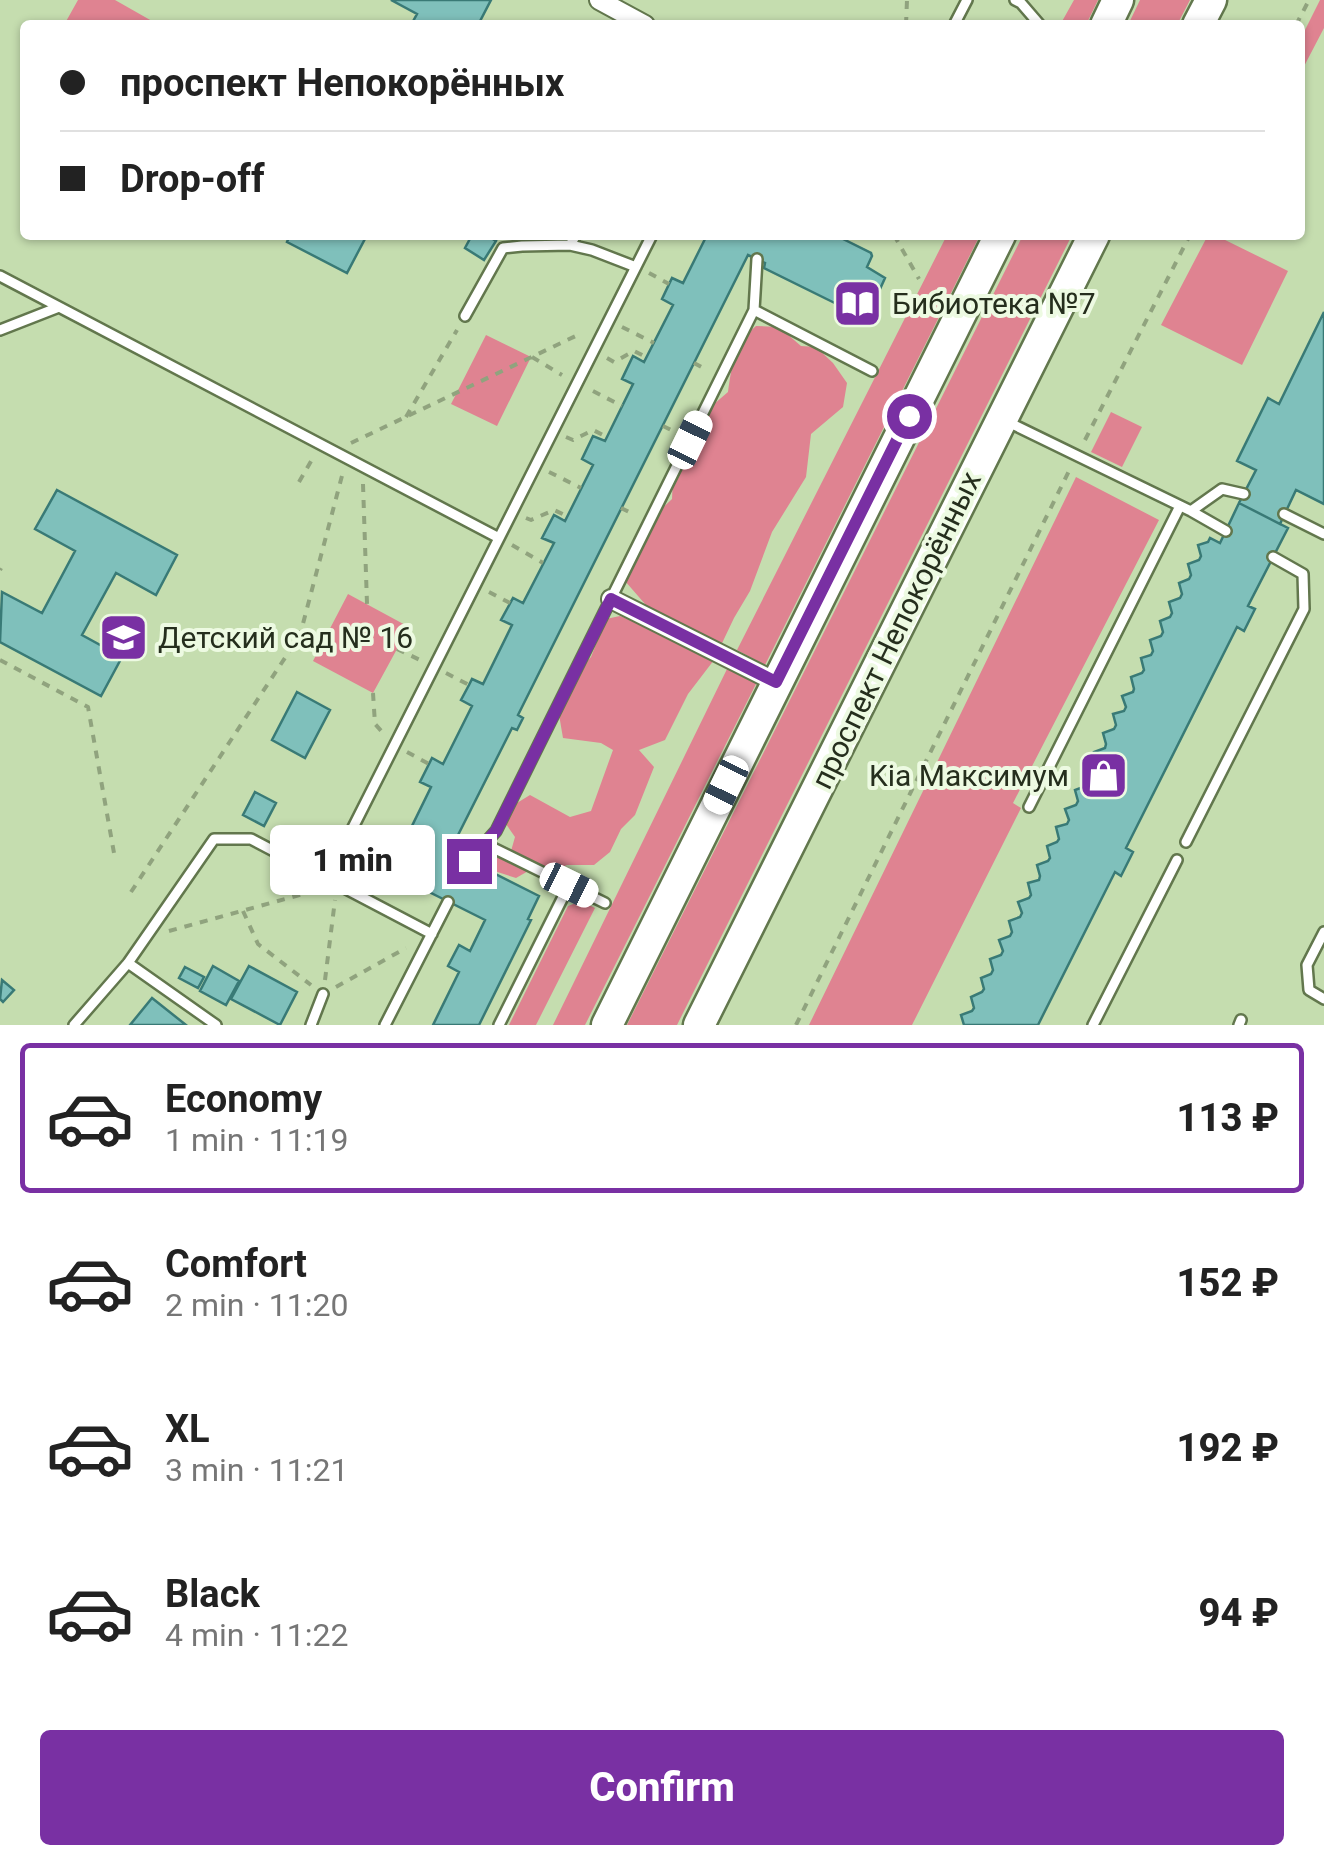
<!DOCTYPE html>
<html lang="en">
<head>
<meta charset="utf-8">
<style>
	body { margin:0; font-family:Roboto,sans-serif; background:#f6f6f6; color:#222; height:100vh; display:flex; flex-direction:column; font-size:38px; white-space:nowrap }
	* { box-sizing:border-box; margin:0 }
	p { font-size:32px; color:#767676 }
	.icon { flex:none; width:55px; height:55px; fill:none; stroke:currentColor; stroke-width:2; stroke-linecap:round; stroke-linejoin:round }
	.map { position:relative; height:1025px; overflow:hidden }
	.sheet { display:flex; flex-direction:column; background:#fff; flex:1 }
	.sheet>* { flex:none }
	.top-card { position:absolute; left:20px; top:20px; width:1285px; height:220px; border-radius:10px; box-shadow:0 2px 8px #0004; display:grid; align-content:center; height:220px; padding:0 40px; background:#fff }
	.end { position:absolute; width:45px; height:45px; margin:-22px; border:12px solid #7930a3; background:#fff; box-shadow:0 0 0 5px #fff }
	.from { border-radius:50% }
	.bubble { position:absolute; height:70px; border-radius:10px; background:#fff; box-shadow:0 2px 8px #0004; font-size:32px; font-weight:800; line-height:70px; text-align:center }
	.car { position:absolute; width:30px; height:60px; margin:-30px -15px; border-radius:12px; box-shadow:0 0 8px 2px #0007; background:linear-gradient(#fff 24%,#345 0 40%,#fff 0 76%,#345 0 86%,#fff 0) }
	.top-card b { display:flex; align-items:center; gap:35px; height:95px; font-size:38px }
	.top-card b+b { border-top:2px solid #e0e0e0 }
	.top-card i { width:25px; height:25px; background:#222 }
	ul { padding:18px 0 0; list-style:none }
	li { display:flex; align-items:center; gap:30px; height:150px; margin:0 20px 15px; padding:0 20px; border:5px solid transparent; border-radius:10px }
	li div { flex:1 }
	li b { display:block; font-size:38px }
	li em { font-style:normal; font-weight:800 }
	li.active { border-color:#7930a3 }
	li>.icon { width:90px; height:90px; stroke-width:1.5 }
	.button { display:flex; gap:20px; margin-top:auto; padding:20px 40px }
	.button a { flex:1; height:115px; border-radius:10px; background:#7930a3; color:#fff; font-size:40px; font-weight:800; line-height:115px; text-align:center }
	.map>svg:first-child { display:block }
	.green { fill:#df8391 }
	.building { fill:#7fc0bb; stroke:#397a76; stroke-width:2.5 }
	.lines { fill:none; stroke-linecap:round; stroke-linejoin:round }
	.lane-casing { stroke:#62774d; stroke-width:14 }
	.street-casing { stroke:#62774d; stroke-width:22 }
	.primary-casing { stroke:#62774d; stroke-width:35 }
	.path { stroke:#90a37e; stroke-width:4; stroke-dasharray:8 8; stroke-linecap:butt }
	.lane { stroke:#fff; stroke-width:9 }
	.street { stroke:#fff; stroke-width:18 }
	.primary { stroke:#fff; stroke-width:30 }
	.route { stroke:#7930a3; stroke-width:12 }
	.labels { text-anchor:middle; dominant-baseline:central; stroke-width:8; stroke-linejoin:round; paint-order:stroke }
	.poi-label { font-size:30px; fill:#252e1d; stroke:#edfae2; text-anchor:start }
	.street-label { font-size:30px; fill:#252e1d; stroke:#edfae2 }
</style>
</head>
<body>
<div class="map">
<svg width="1324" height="1025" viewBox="0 0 1324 1025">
	<rect width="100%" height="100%" fill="#c5ddaf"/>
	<!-- green -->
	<path class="green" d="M78 0H115L159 25H64Z
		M1074 0H1098L1086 25H1060Z
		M1140 0H1190L1177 25H1128Z
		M1320 0H1324V28L1300 74V40Z
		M947 235H980L765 665 737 650Z
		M1023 235H1072L677 1025H627Z
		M1208 235H1215L1288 271 1242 365 1161 325Z
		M756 326 779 327 801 346 816 347 833 363 847 383 843 407 811 434 806 477 772 532 750 591 734 618 714 660 688 694 665 740 639 750 654 767 635 815 621 829 610 852 594 865H567L551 871 537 866 516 878 485 868 482 861 488 858H509L515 837 499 814 530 795 570 817 591 811 613 750 601 743 563 738 556 697 591 657 606 619 620 616 640 624 645 619V604L625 581 655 515 672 499 674 453 695 430 700 416 728 392C732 365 734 345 756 326Z
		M486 335 531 357 497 426 451 404Z
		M1111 412 1142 427 1122 467 1091 452Z
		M1076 477 1159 520 1013 803 1021 808 912 1025H809Z
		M348 594 409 627 373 693 313 661Z
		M728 667 757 682 585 1025H553Z
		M581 901 595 908 536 1025H509L568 906Z"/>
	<!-- building -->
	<path class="building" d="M391 0H491L478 25H411L417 14Z
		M290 235H367L347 273 287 242Z
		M472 235H486L496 241 484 260 465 248Z
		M707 235H835L871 253 872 256 867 267 885 278 875 300 869 299 859 315 764 268 765 263 748 255 518 715 523 718 517 730 512 728 450 851 539 896 528 919 531 920 479 1025H433L459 972 448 966 459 945 470 951 485 920 407 881 405 886 379 873 389 854 385 852 397 829 408 834 431 787 420 782 432 758 443 764 472 706 461 700 469 685 472 679 483 684 512 625 501 620 513 598 523 603 554 543 542 538 554 515 565 521 593 465 582 459 593 436 605 441 633 384 622 379 633 356 644 362 673 305 662 299 672 278 683 283Z
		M1324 312V504L1296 490 1280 524 1239 503 1256 470 1237 461 1268 398 1279 404Z
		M57 490 177 555 156 595 116 573 82 635 122 657 101 696 0 642 2 592 42 613 75 551 35 529Z
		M1239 503 1288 528 1248 606 1255 609 1244 631 1237 627 1126 848 1133 852 1121 876 1115 872 1038 1025H964L961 1015 972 1011 974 1008 971 997 982 992 984 989 981 978 991 974 993 970 990 959 1001 955 1003 951 999 940 1010 936 1012 932 1009 921 1020 917 1022 913 1018 902 1029 898 1031 895 1028 883 1039 880 1040 876 1037 865 1048 861 1050 858 1047 846 1057 842 1059 839 1056 827 1067 824 1069 820 1065 809 1076 805 1078 801 1075 790 1086 786 1088 782 1085 771 1095 767 1097 763 1094 752 1105 748 1106 744 1103 733 1114 729 1116 725 1113 714 1124 711 1126 707 1122 696 1133 692 1134 689 1131 677 1142 673 1144 670 1141 658 1151 655 1153 651 1150 640 1161 636 1163 632 1160 621 1170 617 1172 613 1169 602 1180 598 1182 594 1179 583 1189 579 1191 575 1188 564 1199 560 1201 556 1198 545 1208 542 1210 538 1220 543Z
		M297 692 330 710 305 758 272 740Z
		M255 792 276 803 264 826 243 815Z
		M213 966 239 981 226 1005 200 991Z
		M249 966 297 992 280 1025 231 999Z
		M185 967 204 977 198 988 179 978Z
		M2 980 14 990 3 1002 0 999Z
		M152 998 186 1025H130Z"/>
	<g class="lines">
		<defs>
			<path id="lane" d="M1015 0 1021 3 1040 25
				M954 25 967 0
				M576 235 570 245 592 250 636 267
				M0 276 499 538
				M754 310 872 371
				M465 316 503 248 522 246 570 245
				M0 330 59 307
				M1008 422 1191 511 1226 531
				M1191 511 1222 489 1244 494
				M1284 514 1324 534
				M1029 807 1180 506
				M1186 842 1304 609 1303 574 1273 557
				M485 844 605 903
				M469 861 496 831 754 310 757 259
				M327 879 652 235
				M1324 932 1307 965 1309 990 1324 999
				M128 963 216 1025
				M74 1025 128 963 214 839H251L432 934
				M311 1025 323 994
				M385 1025 448 902
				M499 1025 569 885
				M1093 1025 1177 860
				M1239 1025 1241 1020"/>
			<path id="street" d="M599 0 645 25
				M611 599 776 682"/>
			<path id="primary" d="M1106 25 1118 0
				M1198 25 1211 0
				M607 1025 1000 235
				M699 1025 1094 235"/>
		</defs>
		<!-- lane casing -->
		<use href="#lane" class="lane-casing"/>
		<!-- street casing -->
		<use href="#street" class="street-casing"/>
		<!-- primary casing -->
		<use href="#primary" class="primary-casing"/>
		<!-- path -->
		<path class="path" d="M906 25 907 0
			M1296 25 1309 0
			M894 235 919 279
			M649 273 669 284
			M622 327 654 343
			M532 357 562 375
			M607 358 614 362 634 351 646 357
			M694 363 707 370
			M593 391 622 406
			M406 417 457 330
			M663 426 677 433
			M566 437 573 440 593 430 607 437
			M1085 440 1190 235
			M351 443 582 333
			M549 472 581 488
			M299 482 314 456
			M363 484 367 604
			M621 508 635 515
			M526 518 531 520 554 510 567 516
			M512 545 543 563
			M0 570 1 568
			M489 592 510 603
			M397 649 420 660
			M0 660 88 707 114 853
			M446 673 469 685
			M373 693 375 724 384 734
			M407 752 429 764
			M366 834 388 846
			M131 892 300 635 343 472
			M243 911 258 944 311 985
			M169 931 314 891
			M325 980 335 900
			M336 987 406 948
			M796 1025 1069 471"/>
		<!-- lane -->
		<use href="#lane" class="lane"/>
		<!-- street -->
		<use href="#street" class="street"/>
		<!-- primary -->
		<use href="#primary" class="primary"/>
	</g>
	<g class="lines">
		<!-- route -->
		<path class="route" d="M469 861 496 831 611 599 776 682 909 416"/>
	</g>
	<!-- icons -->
	<defs>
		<symbol id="library-square" viewBox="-11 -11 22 22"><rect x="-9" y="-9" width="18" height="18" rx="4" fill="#7930a3" stroke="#edfae2"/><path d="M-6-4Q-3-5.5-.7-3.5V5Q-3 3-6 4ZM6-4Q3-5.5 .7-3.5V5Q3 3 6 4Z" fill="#fff"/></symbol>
		<symbol id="school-square" viewBox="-11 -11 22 22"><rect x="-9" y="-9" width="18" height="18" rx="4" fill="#7930a3" stroke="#edfae2"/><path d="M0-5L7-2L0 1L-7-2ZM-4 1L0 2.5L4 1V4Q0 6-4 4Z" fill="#fff"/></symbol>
		<symbol id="shop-square" viewBox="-11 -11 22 22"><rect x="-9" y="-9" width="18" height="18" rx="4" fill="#7930a3" stroke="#edfae2"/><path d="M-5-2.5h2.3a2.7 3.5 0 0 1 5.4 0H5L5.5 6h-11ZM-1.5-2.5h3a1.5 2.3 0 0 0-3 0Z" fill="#fff"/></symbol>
	</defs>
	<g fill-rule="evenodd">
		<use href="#library-square" x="830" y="276" width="55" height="55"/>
		<use href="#school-square" x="96" y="610" width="55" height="55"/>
		<use href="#shop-square" x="1076" y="748" width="55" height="55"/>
	</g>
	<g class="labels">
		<!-- poi labels -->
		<g class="poi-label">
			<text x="892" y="303">Бибиотека №7</text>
			<text x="158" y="637">Детский сад № 16</text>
			<text x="1069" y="775" text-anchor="end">Kia Максимум</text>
		</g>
		<!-- street labels -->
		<g class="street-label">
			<text transform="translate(896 630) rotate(-64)">проспект Непокорённых</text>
		</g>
	</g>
</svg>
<i class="end from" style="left:909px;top:416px"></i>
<i class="end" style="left:469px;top:861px"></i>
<div class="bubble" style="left:270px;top:825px;width:165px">1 min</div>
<i class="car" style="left:690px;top:440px;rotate:26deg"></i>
<i class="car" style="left:726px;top:785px;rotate:206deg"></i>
<i class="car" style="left:569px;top:885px;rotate:116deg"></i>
<div class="top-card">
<b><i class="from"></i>проспект Непокорённых</b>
<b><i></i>Drop-off</b>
</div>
</div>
<section class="sheet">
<ul>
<li class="active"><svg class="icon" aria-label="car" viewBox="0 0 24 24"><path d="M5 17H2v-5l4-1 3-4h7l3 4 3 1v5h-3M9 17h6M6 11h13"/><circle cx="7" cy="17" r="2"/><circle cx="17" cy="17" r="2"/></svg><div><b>Economy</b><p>1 min · 11:19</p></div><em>113 ₽</em></li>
<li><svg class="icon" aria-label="car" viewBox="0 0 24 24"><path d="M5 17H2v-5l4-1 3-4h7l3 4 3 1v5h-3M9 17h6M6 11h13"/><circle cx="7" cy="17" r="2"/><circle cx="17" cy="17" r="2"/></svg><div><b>Comfort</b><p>2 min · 11:20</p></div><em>152 ₽</em></li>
<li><svg class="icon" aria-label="car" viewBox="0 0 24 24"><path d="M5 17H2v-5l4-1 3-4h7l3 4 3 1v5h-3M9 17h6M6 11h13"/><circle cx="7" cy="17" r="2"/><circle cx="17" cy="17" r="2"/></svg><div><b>XL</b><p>3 min · 11:21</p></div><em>192 ₽</em></li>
<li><svg class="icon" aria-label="car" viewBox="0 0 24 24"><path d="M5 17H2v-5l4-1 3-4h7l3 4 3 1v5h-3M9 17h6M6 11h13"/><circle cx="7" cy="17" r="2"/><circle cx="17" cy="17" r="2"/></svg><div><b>Black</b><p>4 min · 11:22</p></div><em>94 ₽</em></li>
</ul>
<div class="button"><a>Confirm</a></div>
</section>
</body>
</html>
